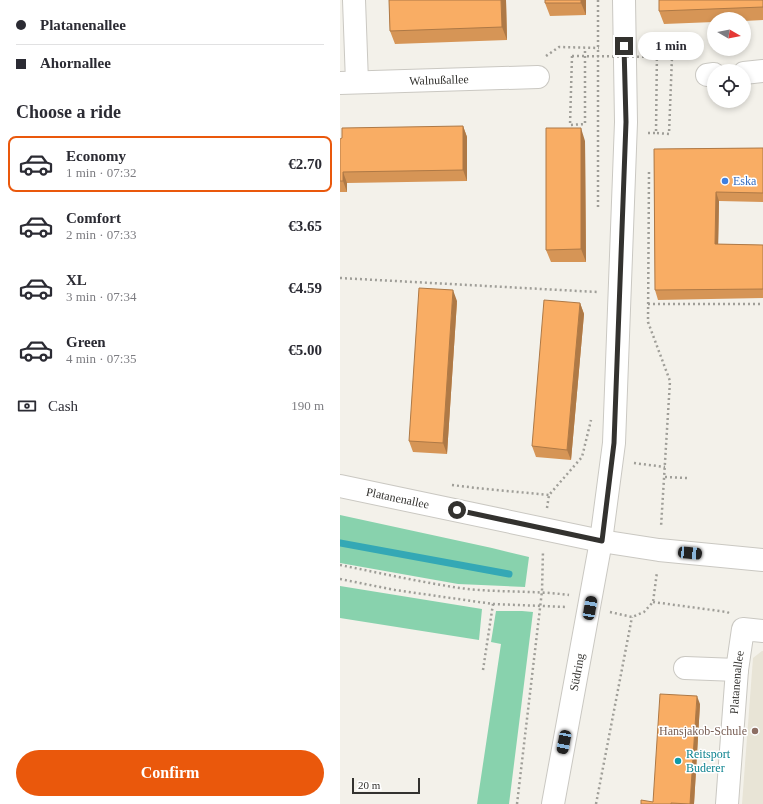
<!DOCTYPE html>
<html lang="en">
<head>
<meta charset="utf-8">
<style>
	body { margin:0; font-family:Georgia,serif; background:#f7f7f7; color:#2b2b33; height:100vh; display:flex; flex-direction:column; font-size:15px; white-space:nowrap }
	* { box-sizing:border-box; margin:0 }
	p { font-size:13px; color:#7c7c81 }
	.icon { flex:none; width:22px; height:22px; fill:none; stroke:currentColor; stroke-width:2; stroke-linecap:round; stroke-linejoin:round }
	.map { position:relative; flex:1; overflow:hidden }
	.details { display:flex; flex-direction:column; background:#fff; width:340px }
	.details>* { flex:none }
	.top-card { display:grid; align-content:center; height:88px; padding:0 16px; background:#fff }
	.needle { width:26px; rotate:99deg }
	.fabs { position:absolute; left:367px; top:12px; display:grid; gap:8px }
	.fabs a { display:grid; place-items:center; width:44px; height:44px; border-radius:50%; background:#fff; box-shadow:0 2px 6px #0003; font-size:20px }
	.scale { position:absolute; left:12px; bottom:10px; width:68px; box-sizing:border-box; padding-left:4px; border:2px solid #33322f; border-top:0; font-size:11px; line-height:14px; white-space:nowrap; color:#33322f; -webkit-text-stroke:3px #fff; paint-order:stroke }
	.end { position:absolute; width:18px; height:18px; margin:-9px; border:5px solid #33322f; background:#fff; box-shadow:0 0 0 2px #fff }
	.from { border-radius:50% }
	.bubble { position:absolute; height:28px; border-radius:14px; background:#fff; box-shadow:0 2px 6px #0003; font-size:13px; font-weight:600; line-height:28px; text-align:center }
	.car { position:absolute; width:12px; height:24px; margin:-12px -6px; border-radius:5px; box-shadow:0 0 3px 1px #0007; background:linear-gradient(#222 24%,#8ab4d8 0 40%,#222 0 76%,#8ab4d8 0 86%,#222 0) }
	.top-card b { display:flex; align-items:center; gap:14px; height:38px; font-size:15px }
	.top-card b+b { border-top:1px solid #e1e1e2 }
	.top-card i { width:10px; height:10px; background:#2b2b33 }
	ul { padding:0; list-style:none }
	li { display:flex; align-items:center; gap:12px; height:56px; margin:0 8px 6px; padding:0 8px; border:2px solid transparent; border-radius:8px }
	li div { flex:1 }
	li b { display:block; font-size:15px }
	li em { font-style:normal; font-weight:600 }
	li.current { border-color:#ea580c }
	li>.icon { width:36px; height:36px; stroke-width:1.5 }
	h2 { padding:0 16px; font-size:18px; line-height:48px }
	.pay { display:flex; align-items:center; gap:10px; height:44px; padding:0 16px; font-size:15px }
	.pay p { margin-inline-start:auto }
	.primary-button { display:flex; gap:8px; margin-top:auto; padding:8px 16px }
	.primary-button a { flex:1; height:46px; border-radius:24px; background:#ea580c; color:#fff; font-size:16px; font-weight:600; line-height:46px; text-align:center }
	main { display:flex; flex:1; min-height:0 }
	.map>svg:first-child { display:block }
	.built { fill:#e8e4d6 }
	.green { fill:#88d2ad }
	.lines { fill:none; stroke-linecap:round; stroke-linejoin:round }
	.stream { stroke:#34a8b5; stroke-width:7 }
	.minor-casing { stroke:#cac8c2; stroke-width:24 }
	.path { stroke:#9f9e98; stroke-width:2.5; stroke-dasharray:2 3; stroke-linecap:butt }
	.minor { stroke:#fff; stroke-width:22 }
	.path-bridge { stroke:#9f9e98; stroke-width:2.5; stroke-dasharray:2 3; stroke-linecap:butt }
	.wall { fill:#d69556 }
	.shaded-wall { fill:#ae7946 }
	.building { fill:#f9ad64; stroke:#ae7946 }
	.route { stroke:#33322f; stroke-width:5 }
	.shop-dot { fill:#3f7fe0; stroke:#fff; stroke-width:1.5 }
	.education-dot { fill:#8d6e63; stroke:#fff; stroke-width:1.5 }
	.culture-dot { fill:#0f9aa8; stroke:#fff; stroke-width:1.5 }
	.labels { text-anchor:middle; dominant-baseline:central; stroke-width:3; stroke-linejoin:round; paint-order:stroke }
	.street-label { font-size:12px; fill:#33322f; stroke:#fff }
	.shop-label { font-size:12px; fill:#366cbe; stroke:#fff; text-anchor:start }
	.education-label { font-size:12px; fill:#785e54; stroke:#fff; text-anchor:end }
	.culture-label { font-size:12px; fill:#0d838f; stroke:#fff; text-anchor:start }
</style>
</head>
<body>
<main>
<section class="details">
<div class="top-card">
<b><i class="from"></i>Platanenallee</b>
<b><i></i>Ahornallee</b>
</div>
<h2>Choose a ride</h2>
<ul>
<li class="current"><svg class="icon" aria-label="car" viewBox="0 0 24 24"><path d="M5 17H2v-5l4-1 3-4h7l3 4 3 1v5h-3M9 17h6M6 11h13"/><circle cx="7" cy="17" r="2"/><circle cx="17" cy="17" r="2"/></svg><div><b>Economy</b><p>1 min · 07:32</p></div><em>€2.70</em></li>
<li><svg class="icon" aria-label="car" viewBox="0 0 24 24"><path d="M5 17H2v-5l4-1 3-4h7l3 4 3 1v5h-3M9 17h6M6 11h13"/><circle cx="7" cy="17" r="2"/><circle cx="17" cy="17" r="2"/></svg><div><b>Comfort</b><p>2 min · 07:33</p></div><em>€3.65</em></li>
<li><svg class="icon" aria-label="car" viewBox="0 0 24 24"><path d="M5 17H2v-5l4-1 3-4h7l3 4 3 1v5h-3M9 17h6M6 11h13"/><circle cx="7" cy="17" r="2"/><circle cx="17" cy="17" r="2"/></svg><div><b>XL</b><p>3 min · 07:34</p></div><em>€4.59</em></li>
<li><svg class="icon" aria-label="car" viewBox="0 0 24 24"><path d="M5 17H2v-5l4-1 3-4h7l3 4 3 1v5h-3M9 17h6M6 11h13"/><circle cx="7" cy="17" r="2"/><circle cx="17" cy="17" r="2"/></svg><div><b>Green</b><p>4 min · 07:35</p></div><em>€5.00</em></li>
</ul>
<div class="pay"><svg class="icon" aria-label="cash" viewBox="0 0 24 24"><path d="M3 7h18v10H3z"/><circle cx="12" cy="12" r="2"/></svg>Cash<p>190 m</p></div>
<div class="primary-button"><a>Confirm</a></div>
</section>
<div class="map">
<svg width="423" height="804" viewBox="0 0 423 804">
	<rect width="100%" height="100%" fill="#f3f1ea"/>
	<!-- built -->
	<path class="built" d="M422 651H423V804H402L413 658Z"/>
	<!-- green -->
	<path class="green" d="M0 515 152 548 189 557 185 587 118 584 0 563Z
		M0 586 142 609 139 640 0 618Z
		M156 611H182L193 612 169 804H137L161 644 151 642Z"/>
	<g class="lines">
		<!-- stream -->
		<path class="stream" d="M0 543 169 574"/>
		<defs>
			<g id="minor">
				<path d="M14 0 17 82"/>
				<path d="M404 73 423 71"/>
				<path d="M367 75 374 74"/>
				<path id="s1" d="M0 83 198 77"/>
				<path id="s2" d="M0 486 261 541 319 550 423 560"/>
				<path d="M345 668 397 670"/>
				<path id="s3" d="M213 804 261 541 274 443 286 122 284 0"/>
				<path id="s4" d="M387 804 397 670 403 629 423 631"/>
			</g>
		</defs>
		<!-- minor casing -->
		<use href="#minor" class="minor-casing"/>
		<!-- path -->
		<path class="path" d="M258 0V209
			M307 49H349L355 57
			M317 49 316 133 329 134 332 57
			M206 56 219 47 259 48
			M232 56 230 125 245 124V48
			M308 133H316
			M309 172 308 322 330 381 321 527
			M0 278 257 292
			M308 304H423
			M294 463 325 467
			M325 477 347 478
			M112 485 136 488 209 495
			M207 508 209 495 242 457 251 420
			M0 565C40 573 80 582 120 588 156 593 193 590 229 595
			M0 579 55 590 153 604 227 607
			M313 602 387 612 389 613
			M270 612 292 617 304 612 313 602 317 572
			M143 670 153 604
			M177 804 202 591 203 551
			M256 804 292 617"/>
		<!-- minor -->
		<use href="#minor" class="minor"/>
		<!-- path-bridge -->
		<path class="path-bridge" d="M232 56 332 57"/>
	</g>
	<!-- wall -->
	<path class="wall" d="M49 0H166L167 40 55 44 50 31Z
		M205 0H246V15L210 16 205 3Z
		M423 0V20L404 21V19H374V22L324 24 319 11Z
		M123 126 127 137V181L7 183V192H0V139Z
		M245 141 246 262H211L206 250Z
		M423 148V202L379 201 378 244 423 245V298L318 300 315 290 314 149Z
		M117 301 107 454 73 452 69 441Z
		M240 303 244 314 231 460 196 457 192 446Z
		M360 704 354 804H301L313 802Z"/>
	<!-- shaded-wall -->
	<path class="shaded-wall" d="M161 0H166L167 40 162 27Z
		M241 0H246V15L241 3Z
		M123 126 127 137V181L123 170Z
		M241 128 245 141 246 262 241 249Z
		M3 172 7 183V192L3 181Z
		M376 192 379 201 378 253 375 244Z
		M113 290 117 301 107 454 103 443Z
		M240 303 244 314 231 460 227 450Z
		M357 696 360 704 354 804H350Z"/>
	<!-- building -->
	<path class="building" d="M49 0H161L162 27 50 31Z
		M205 0H241V3H205Z
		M319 0H423V7L319 11Z
		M123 126V170L3 172V181H0V139L2 138V128Z
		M206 128H241V249L206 250Z
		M423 148V193L376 192 375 244 423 245V289L315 290 314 149Z
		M79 288 113 290 103 443 69 441Z
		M204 300 240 303 227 450 192 446Z
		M320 694 357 696 350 804 331 803V804H301V800L313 802Z"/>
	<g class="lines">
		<!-- route -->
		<path class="route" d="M117 510 262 541 274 443 286 122 284 46"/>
	</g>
	<!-- markers -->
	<circle class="shop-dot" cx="385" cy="181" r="4"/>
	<circle class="education-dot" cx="415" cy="731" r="4"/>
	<circle class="culture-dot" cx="338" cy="761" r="4"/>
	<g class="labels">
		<!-- street labels -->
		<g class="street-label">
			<text stroke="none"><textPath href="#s1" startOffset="99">Walnußallee</textPath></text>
			<text stroke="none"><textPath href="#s2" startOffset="59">Platanenallee</textPath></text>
			<text stroke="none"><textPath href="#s3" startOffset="134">Südring</textPath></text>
			<text stroke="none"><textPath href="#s4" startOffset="122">Platanenallee</textPath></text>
		</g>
		<!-- shop labels -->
		<g class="shop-label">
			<text x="393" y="181">Eska</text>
		</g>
		<!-- education labels -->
		<g class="education-label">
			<text x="407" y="731">Hansjakob-Schule</text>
		</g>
		<!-- culture labels -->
		<g class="culture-label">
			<text x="346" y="754">Reitsport<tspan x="346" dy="14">Buderer</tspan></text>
		</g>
	</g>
</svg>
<div class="fabs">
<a><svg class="needle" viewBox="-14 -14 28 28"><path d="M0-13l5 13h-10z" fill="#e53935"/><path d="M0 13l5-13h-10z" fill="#7c7c81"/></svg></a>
<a><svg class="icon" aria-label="locate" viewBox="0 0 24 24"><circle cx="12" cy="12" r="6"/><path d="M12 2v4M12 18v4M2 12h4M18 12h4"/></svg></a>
</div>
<div class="scale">20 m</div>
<i class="end from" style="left:117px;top:510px"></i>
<i class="end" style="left:284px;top:46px"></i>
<div class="bubble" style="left:298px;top:32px;width:66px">1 min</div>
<i class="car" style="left:350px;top:553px;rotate:95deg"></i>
<i class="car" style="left:250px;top:608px;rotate:10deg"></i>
<i class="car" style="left:224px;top:742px;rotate:191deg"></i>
</div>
</main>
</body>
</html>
